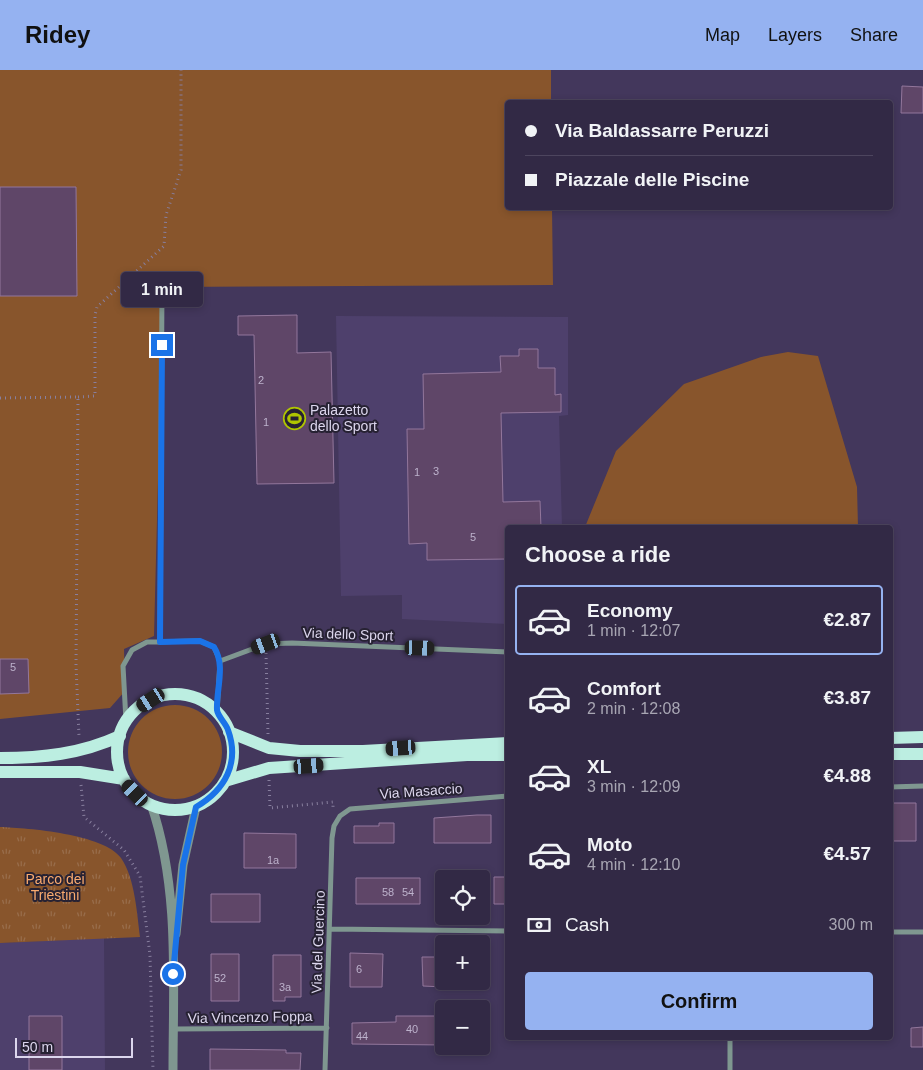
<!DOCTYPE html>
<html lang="en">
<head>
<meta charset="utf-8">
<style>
	body { margin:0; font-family:Arial,sans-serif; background:#3a314c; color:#f1f3f6; height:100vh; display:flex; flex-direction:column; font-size:19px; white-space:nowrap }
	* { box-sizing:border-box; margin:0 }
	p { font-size:16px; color:#a8a6b3 }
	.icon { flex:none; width:28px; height:28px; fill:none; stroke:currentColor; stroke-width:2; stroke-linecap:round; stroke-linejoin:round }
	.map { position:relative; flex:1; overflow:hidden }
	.details { position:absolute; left:505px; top:455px; width:388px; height:515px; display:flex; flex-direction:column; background:#322945; border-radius:5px; box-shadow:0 2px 8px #0003,0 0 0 1px #4d455e }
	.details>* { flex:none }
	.guide { position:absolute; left:505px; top:30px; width:388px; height:110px; border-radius:5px; box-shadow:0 2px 8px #0003,0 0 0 1px #4d455e; display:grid; align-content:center; height:110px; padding:0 20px; background:#322945 }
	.tools { position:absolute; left:435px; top:800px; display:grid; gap:10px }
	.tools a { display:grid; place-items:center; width:55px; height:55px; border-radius:5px; background:#322945; box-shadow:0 2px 8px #0003,0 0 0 1px #4d455e; font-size:25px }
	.scale { position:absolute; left:15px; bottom:12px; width:118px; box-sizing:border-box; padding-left:5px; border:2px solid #dcd6ed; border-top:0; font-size:14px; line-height:18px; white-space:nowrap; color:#dcd6ed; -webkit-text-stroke:4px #272233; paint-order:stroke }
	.end { position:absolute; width:22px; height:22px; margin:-11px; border:6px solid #1a73e8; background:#fff; box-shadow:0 0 0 2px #fff }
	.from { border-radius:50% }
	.bubble { position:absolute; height:35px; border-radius:5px; background:#322945; box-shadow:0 2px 8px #0003,0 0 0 1px #4d455e; font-size:16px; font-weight:700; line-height:35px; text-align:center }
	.car { position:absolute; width:15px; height:30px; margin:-15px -8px; border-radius:6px; box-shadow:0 0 4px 1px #0007; background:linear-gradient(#222 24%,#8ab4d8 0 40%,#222 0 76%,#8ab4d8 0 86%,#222 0) }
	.guide b { display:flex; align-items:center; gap:18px; height:48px; font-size:19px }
	.guide b+b { border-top:1px solid #4d455e }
	.guide i { width:12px; height:12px; background:#f1f3f6 }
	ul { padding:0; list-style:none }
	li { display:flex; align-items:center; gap:15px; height:70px; margin:0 10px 8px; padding:0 10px; border:2px solid transparent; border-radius:5px }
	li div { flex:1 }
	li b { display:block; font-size:19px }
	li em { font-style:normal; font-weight:700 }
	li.current { border-color:#95b2f1 }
	li>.icon { width:45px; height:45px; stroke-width:1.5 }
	h2 { padding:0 20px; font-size:22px; line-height:60px }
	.pay { display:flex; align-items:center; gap:12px; height:55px; padding:0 20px; font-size:19px }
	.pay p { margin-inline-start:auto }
	.primary-button { display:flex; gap:10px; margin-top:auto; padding:10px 20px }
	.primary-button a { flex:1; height:58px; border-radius:5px; background:#95b2f1; color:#111; font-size:20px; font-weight:700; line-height:58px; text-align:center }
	header { display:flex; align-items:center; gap:30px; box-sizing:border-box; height:70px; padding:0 25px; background:#95b2f1; color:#111 }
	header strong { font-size:24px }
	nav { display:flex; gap:28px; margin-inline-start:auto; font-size:18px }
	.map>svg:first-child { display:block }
	.built { fill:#4e406c }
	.green { fill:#88552c }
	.park { fill:url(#park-tufts) }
	.building { fill:#5f4668; stroke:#93779c }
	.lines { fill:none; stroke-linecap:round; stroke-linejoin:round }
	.path { stroke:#887f9e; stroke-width:3; stroke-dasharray:1 4; stroke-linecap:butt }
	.minor { stroke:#7f9790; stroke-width:5 }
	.tertiary { stroke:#7f9790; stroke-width:9 }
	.primary { stroke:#bceee1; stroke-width:12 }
	.route { stroke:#1a73e8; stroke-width:6 }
	.labels { text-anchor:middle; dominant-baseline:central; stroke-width:4; stroke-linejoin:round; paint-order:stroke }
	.number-label { font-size:11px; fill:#bdb2cc }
	.poi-label { font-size:14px; fill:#dcd6ed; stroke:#272233; text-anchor:start }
	.street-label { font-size:14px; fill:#dcd6ed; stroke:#272233 }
	.park-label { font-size:14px; fill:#f9aa6f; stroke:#272233 }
</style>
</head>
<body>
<header>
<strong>Ridey</strong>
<nav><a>Map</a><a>Layers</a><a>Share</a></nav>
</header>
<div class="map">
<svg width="923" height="1000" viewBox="0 0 923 1000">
	<defs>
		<pattern id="park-tufts" width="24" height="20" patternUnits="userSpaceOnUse" patternTransform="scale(1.25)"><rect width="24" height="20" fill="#88552c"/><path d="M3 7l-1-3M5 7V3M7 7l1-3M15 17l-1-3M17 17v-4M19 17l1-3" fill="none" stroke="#986d4b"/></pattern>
	</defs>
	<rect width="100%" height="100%" fill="#43375c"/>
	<!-- built -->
	<path class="built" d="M336 246 568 247V345L559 346 562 457 508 458 507 554 402 549V525L341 526Z
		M104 868 105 1000H0V873Z"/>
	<!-- green -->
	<path class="green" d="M0 0H551V32H508V138H552L553 215 163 217 154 566 124 579 125 621 110 638 0 649Z
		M788 282 818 286 857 417 858 457H585L616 381 684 314 761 287Z
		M128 682a47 47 0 1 1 94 0a47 47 0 1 1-94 0Z"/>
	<!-- park -->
	<path class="park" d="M0 757C28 758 104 764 121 788 135 808 137 844 140 867L0 873Z"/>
	<!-- building -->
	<path class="building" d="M902 16 923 17V43H901Z
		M0 117H76L77 226H0Z
		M297 245V283L331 282 334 413 257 414 254 265H238V246Z
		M519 279H538V298H555V325L561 324V342L501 343 503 432 540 431 541 458H508V489L427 490V473L409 474 407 359H424L423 304 501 302 500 286H519Z
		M0 589H28L29 623 0 624Z
		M890 733H916V771H890Z
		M477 745H491V773H434V748Z
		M379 753H394V773H354V756H379Z
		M244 763 296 764V798H244Z
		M494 807H508V834H494Z
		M356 808H420V834H356Z
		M211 824H260V852H211Z
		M350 883 383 884 382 917H350Z
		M211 884H239V931H211Z
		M273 885H301V927H285V931H273Z
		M422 887H444V917L423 916Z
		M29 946H62V1000H29Z
		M396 946H444V975L352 974V953L396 952Z
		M923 957V977H911V958Z
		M210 979 286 980V983H301L300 1000H210Z"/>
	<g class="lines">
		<!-- path -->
		<path class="path" d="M78 327 95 326V245L97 237 164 176 166 145 181 100V0
			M0 328 78 327 76 595 79 666
			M266 583 268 664
			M269 710 270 738 333 732V740
			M81 715 84 747 124 780 140 806 150 885 153 1000"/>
		<!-- minor -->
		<path class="minor" d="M160 572 162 216
			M220 591 266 574 292 573 508 582
			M126 651 123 596 132 580 147 572 200 571 214 577 220 591 217 643
			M890 717 923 716
			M330 859 508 861
			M890 862H923
			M173 959 327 958
			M325 1000 332 768 334 756 340 746 350 739 508 726
			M730 1000V968"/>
		<!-- tertiary -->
		<path class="tertiary" d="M151 734C180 818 173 912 173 1000
			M176 864 183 795 196 737"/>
		<!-- primary -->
		<path class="primary" d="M117 682a58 58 0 1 1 116 0a58 58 0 1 1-116 0Z
			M229 662 269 678 300 681H363L508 673
			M890 668 923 667
			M890 684H923
			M0 688C42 688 81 684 120 666
			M0 702H80L124 709
			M225 711 269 698 467 685H508"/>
	</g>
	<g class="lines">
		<!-- route -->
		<path class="route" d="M162 275 160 572 200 571 214 577C226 596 216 619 217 640 218 647 226 653 228 660 240 693 225 720 196 737L183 795 173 904"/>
	</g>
	<!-- icons -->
	<defs>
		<symbol id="stadium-ring" viewBox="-11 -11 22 22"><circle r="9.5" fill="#272233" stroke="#b0c500" stroke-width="1.5"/><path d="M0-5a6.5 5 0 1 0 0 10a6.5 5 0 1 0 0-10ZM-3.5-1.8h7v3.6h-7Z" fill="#b0c500"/></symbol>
	</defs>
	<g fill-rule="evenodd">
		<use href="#stadium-ring" x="282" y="336" width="25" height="25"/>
	</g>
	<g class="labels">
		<!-- number labels -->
		<g class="number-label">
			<text x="261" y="310">2</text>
			<text x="266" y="352">1</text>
			<text x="436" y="401">3</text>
			<text x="417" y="402">1</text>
			<text x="473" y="467">5</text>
			<text x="13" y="597">5</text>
			<text x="273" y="790">1a</text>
			<text x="388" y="822">58</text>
			<text x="408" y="822">54</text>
			<text x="359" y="899">6</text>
			<text x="220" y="908">52</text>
			<text x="285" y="917">3a</text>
			<text x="412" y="959">40</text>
			<text x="362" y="966">44</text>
		</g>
		<!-- poi labels -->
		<g class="poi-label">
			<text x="310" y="340">Palazetto<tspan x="310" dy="16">dello Sport</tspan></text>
		</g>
		<!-- street labels -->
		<g class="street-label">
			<text transform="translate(348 564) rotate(2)">Via dello Sport</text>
			<text transform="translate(421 721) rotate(-4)">Via Masaccio</text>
			<text transform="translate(318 872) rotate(-88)">Via del Guercino</text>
			<text transform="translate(250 947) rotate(-1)">Via Vincenzo Foppa</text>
		</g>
		<!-- park labels -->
		<g class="park-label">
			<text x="55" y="809">Parco dei<tspan x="55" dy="16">Triestini</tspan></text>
		</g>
	</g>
</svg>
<div class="tools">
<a><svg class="icon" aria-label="locate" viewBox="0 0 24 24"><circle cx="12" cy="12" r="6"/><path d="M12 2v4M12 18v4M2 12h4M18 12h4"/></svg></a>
<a>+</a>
<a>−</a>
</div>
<div class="scale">50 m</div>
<i class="end from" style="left:173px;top:904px"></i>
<i class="end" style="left:162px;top:275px"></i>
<div class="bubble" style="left:121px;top:202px;width:82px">1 min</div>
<i class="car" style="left:266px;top:574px;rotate:250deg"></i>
<i class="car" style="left:420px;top:578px;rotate:92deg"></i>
<i class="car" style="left:151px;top:630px;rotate:237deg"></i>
<i class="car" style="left:401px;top:678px;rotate:266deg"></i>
<i class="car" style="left:309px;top:696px;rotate:86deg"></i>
<i class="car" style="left:135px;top:723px;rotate:315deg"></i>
<div class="guide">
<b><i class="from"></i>Via Baldassarre Peruzzi</b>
<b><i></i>Piazzale delle Piscine</b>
</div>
<section class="details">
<h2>Choose a ride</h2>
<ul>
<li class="current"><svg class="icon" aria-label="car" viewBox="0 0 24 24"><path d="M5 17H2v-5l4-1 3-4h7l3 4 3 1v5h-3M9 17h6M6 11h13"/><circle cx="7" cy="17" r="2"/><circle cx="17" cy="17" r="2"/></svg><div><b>Economy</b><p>1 min · 12:07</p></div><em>€2.87</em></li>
<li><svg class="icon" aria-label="car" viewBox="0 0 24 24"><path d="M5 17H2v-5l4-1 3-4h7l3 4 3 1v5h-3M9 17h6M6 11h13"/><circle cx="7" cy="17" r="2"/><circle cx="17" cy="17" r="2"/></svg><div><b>Comfort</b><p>2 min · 12:08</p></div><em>€3.87</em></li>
<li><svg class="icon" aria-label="car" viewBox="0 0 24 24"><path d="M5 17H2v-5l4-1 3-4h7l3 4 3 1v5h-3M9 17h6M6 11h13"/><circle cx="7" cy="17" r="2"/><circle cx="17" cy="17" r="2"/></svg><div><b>XL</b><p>3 min · 12:09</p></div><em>€4.88</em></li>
<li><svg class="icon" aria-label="car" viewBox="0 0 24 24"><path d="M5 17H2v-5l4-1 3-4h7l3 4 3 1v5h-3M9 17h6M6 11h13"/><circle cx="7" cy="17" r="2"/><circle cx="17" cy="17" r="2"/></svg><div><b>Moto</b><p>4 min · 12:10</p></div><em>€4.57</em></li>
</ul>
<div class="pay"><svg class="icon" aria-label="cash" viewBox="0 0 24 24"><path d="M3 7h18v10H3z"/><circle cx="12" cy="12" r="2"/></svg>Cash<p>300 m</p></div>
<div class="primary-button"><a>Confirm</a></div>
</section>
</div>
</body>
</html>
